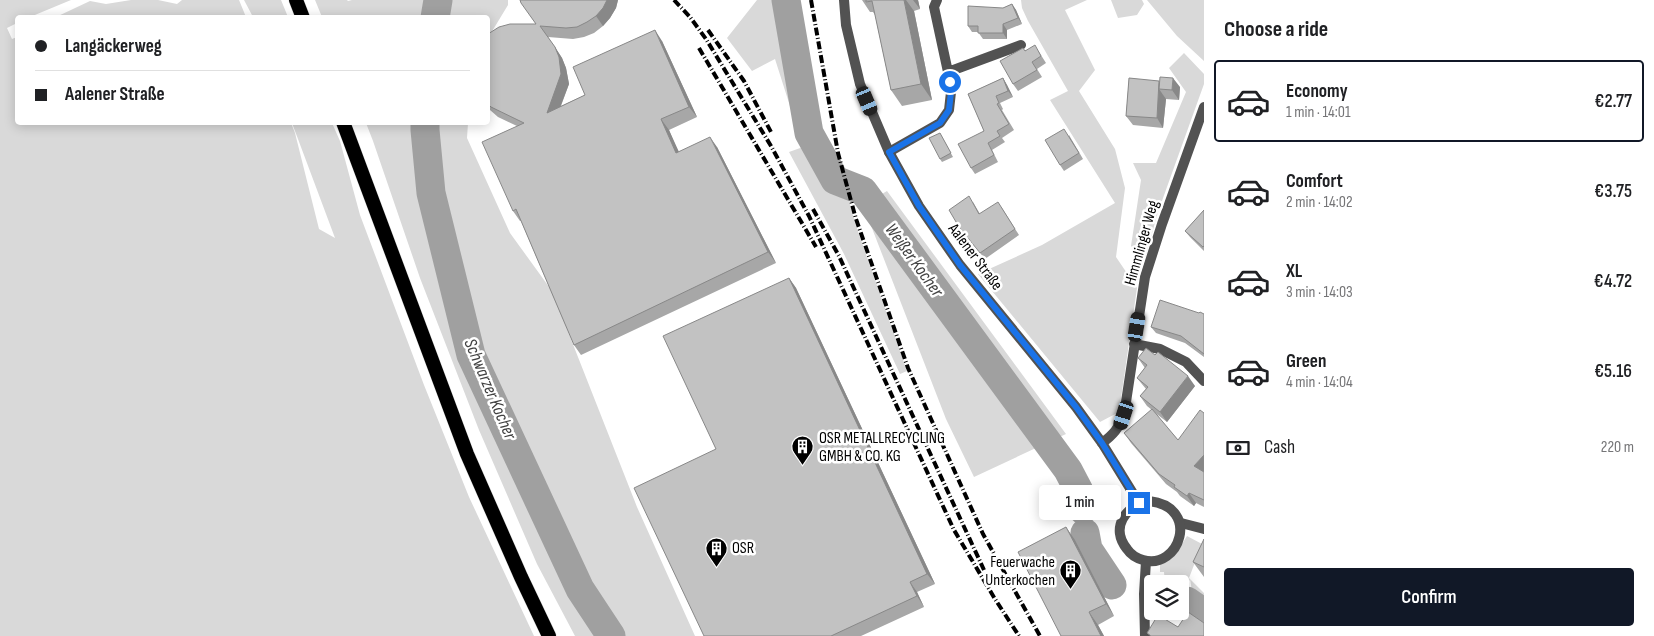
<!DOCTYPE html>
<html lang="en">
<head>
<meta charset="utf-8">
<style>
	body { margin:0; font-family:"Sofia Sans Condensed",sans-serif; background:#f2f2f2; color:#202124; height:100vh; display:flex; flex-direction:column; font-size:19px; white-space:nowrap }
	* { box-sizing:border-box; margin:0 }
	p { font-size:16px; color:#757577 }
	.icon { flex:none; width:28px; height:28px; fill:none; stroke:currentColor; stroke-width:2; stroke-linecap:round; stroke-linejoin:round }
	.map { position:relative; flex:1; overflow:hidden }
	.drawer { display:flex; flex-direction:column; background:#fff; width:450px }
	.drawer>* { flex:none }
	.banner { position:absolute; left:15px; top:15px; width:475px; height:110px; border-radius:5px; box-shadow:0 2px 12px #0003; display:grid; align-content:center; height:110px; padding:0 20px; background:#fff }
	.buttons { position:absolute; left:1144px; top:575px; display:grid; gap:10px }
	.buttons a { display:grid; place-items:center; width:45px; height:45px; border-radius:5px; background:#fff; box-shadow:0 2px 12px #0003; font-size:25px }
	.end { position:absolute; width:22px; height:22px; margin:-11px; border:6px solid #1a73e8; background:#fff; box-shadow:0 0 0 2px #fff }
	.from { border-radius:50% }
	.bubble { position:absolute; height:35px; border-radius:5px; background:#fff; box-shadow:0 2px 12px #0003; font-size:16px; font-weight:600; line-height:35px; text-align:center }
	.car { position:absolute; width:15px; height:30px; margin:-15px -8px; border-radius:6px; box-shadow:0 0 4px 1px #0007; background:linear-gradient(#222 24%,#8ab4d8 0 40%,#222 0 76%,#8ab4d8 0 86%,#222 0) }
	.banner b { display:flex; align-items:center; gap:18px; height:48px; font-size:19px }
	.banner b+b { border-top:1px solid #e0e0e0 }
	.banner i { width:12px; height:12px; background:#202124 }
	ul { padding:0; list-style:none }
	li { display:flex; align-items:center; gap:15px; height:82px; margin:0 10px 8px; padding:0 10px; border:2px solid transparent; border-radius:5px }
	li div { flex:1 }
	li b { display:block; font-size:19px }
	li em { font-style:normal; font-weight:600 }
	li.selected { border-color:#111827 }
	li>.icon { width:45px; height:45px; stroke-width:1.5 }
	h2 { padding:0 20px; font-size:22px; line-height:60px }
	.pay { display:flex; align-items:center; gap:12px; height:55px; padding:0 20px; font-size:19px }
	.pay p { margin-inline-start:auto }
	.cta { display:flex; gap:10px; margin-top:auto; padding:10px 20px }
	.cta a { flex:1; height:58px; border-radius:5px; background:#111827; color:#fff; font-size:20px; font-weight:600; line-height:58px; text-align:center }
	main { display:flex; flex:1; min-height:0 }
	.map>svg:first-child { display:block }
	.green { fill:#d9d9d9 }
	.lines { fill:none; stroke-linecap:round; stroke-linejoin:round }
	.river { stroke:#a0a0a0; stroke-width:29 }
	.trunk-casing { stroke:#dbdbdb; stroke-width:15 }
	.minor { stroke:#525252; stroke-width:10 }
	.tertiary { stroke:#525252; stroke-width:10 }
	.trunk { stroke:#000; stroke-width:14 }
	.rail { stroke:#000; stroke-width:4; stroke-dasharray:8 2.5 1 2.5; stroke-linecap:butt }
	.wall { fill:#a7a7a7 }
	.shaded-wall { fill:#888 }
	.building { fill:#c2c2c2; stroke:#888 }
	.route { stroke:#1a73e8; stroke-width:6 }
	.labels { text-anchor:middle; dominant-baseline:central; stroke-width:5; stroke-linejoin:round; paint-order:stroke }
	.street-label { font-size:16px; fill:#000; stroke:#fff }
	.poi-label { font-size:16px; fill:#000; stroke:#fff; text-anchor:start }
	.water-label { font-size:18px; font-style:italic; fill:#414141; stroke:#fff }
</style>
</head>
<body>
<main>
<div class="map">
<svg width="1204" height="636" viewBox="0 0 1204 636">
	<rect width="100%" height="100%" fill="#fff"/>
	<!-- green -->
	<path class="green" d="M0 0H71L30 17 18 18 17 23 7 28 12 39 17 37 18 122 291 123 295 133 319 229 335 238 292 123H332L340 141 360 215 424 385 469 497 534 636H0Z
		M131 0H158L177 4 182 0H239L246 17H56L90 1 106 4Z
		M244 0H281L288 17H253Z
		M315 0H347L348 1 352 0H508V5L488 38V18L322 17Z
		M757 0H795L796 11 793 15 802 76 811 103 818 133 837 157 855 223 907 371 900 374 844 254 789 152 803 147 775 59 752 71 727 38Z
		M1021 0H1087L1065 10 1095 70 1079 91 1115 149 1125 188 1116 257 1137 288 1119 412 1100 422 978 274 1042 245 1115 203 1050 100 1068 91 1028 21 1022 8Z
		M1111 0H1142L1144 4 1137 15 1118 18Z
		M1147 0H1204V61L1177 36Z
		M1184 53 1204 74V84L1158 212 1145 258 1131 246 1141 180 1133 163H1156L1186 92 1169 68Z
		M366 123H468L467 138 510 233 552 291 637 507 695 636H575L537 564 479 430 420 278 373 141Z
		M887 191 1066 434 974 477 946 419 863 205Z
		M1187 536 1202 544 1189 578 1204 593V619L1186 602 1192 591 1190 579 1184 593H1180V584H1165L1164 572H1160V565L1177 552Z"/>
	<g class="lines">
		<!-- river -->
		<path class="river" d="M786 0 809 133 835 180 863 191 1068 470 1079 491 1083 510
			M435 18 438 0
			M425 122V130L431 193 471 355 580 589 611 636
			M1085 533 1088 549 1112 585
			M1187 601 1204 613"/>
		<defs>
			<path id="trunk" d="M296 0 303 18
				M343 122 467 454 521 577 549 636"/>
		</defs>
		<!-- trunk casing -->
		<use href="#trunk" class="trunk-casing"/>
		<!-- minor -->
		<path class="minor" d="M948 72 1021 45
			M889 152 940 123 949 110 951 92 948 72 934 7 937 0
			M1134 344 1160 349 1186 362 1204 381
			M1102 443C1113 435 1119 428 1124 415L1145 277 1162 224 1204 107
			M1181 523 1204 529"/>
		<!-- tertiary -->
		<path class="tertiary" d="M844 0 846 25 860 84 889 152 919 206 960 265 1076 407 1102 443 1139 503
			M1149 501C1202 507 1179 571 1143 560 1136 558 1131 555 1127 549 1110 528 1125 506 1149 501Z
			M1145 636 1144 594 1146 561"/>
		<!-- trunk -->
		<use href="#trunk" class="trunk"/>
		<!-- rail -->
		<path class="rail" d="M674 0 690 17 706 39 771 146 809 216 954 530 995 599 1019 636
			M811 0 838 153 856 219 908 368 983 534 1040 636
			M708 30 744 81 771 132
			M699 48 816 247
			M813 209 839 256 984 570"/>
	</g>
	<!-- wall -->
	<path class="wall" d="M520 0H618L616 8 610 18 603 26 594 33 584 37 573 39 548 37 562 58 566 68 569 84 561 106 585 95 662 41 697 117 669 130 678 152 717 147 776 263 581 355 574 345 521 221H520L513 211 517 126 498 117 490 110 488 107V34L536 24Z
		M862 0H918L920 9 914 11 932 100 902 106 891 90 875 15 873 12H870Z
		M1012 4 1016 10 1022 24 1007 30V39H983L978 32H972L968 26 1003 8Z
		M1025 50 1039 52 1046 63 1037 69 1042 77 1018 91 1013 84Z
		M1003 78 1007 85 1013 97 1000 103 1003 109 1002 110 1014 130 1002 138 1005 142 992 150 998 162 975 174 971 168 984 131 968 94Z
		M1129 78 1180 87 1179 100 1166 99 1163 128 1133 125 1126 116Z
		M940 133 953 157 942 162 940 159Z
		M1069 135 1083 159 1064 171 1060 165Z
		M973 202 980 214 1002 208 1019 235 985 259 959 227Z
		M1204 210V251L1190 237 1185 231Z
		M789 278 796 288 935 584 917 592 924 607 861 636H704Z
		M1199 313 1204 314V357L1185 343 1156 333 1151 327Z
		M1138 358 1195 386 1167 422 1154 412 1178 440 1204 413V507L1196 503 1194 506 1180 496 1177 492 1166 484 1131 443 1124 433 1152 410 1147 406 1140 396 1146 389 1137 378 1145 368Z
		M1204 539V577L1193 562Z
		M1075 540 1114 616 1098 625 1104 636H1061Z"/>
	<!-- shaded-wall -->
	<path class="shaded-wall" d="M607 0H618L616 8 610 18 603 26 596 16Z
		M904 0H906L914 11 932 100 921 84Z
		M913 0H918L920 9Z
		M1012 4 1016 10 1022 24 1018 18Z
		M1003 24 1007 30V39L1003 33Z
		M655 30 662 41 697 117 689 107Z
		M555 47 562 58 566 68 569 84 554 123 547 113Z
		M1003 78 1007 85 1013 97 1008 91Z
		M1173 78 1180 87 1179 100 1172 90Z
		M1159 81V89L1166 99 1163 128 1157 118Z
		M661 119 669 130 684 163 676 153Z
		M710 137 717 147 776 263 768 252Z
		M789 278 796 288 935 584 927 574Z
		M1188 376 1195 386 1167 422 1160 412Z
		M1204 455V472L1194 466Z
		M1189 493 1196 503 1194 506 1187 496Z
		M1066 527 1075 540 1114 616 1106 604Z
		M910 582 917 592 924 607 917 596Z
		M1089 612 1098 625 1104 636H1101Z"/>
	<!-- building -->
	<path class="building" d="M520 0H607L603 8 596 16 587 22 577 27 566 28 540 26 555 47 559 57 561 74 547 113 585 95 573 67 655 30 689 107 661 119 676 153 710 137 768 252 574 345 516 209 513 211 482 142 524 123 491 107 488 104V34L499 27 510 24H536L521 3Z
		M866 0H904L921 84 891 90 872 1 866 2Z
		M1012 4 1018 18 1003 24V33H978V26H968V6L1003 8Z
		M1035 45 1041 56 1032 62 1037 70 1013 84 1000 61 1023 48 1025 51Z
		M1160 77 1173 78 1172 90 1159 89Z
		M1003 78 1008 91 996 96 999 103 997 104 1009 124 997 131 1000 136 988 143 994 155 971 168 958 144 984 131 968 94Z
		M1129 78 1159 81 1157 118 1126 116Z
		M1064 129 1079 153 1060 165 1045 140Z
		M940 133 951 153 940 159 929 138Z
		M969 196 979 214 998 202 1015 229 980 253 959 227 949 210Z
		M1204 210V246L1203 247 1185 231Z
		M789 278 927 574 910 582 917 596 831 636H704L634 488 716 449 663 336Z
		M1160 300 1199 313 1200 312 1204 314V354L1181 336 1151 327Z
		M1146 348 1155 355 1158 352 1188 376 1160 412 1140 396 1148 387 1137 378 1147 365 1138 358Z
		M1152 409 1178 440 1200 410 1204 413V455L1194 466 1204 472V500L1189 493 1187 496 1174 487 1175 485 1159 474 1124 433Z
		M1066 527 1106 604 1089 612 1101 636H1061L1018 552Z
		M1204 539V567L1193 562Z
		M1188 612 1204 623V636H1151L1147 633 1158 615 1178 627Z"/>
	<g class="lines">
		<!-- route -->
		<path class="route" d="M950 82 951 92 949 110 940 123 889 152 919 206 960 265 1076 407 1102 443 1139 503"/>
	</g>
	<!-- icons -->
	<defs>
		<symbol id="building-pin" viewBox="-11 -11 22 30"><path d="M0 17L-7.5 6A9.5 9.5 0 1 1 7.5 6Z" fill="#000" stroke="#fff"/><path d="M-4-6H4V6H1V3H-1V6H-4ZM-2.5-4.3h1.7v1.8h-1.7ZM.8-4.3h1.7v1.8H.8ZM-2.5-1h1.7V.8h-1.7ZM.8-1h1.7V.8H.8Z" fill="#fff"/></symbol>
	</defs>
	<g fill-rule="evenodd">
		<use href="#building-pin" x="790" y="434" width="25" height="34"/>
		<use href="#building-pin" x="704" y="536" width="25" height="34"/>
		<use href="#building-pin" x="1058" y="558" width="25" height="34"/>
	</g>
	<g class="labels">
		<!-- street labels -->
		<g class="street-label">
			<text transform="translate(1142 243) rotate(-74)">Himmlinger Weg</text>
			<text transform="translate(975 257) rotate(53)">Aalener Straße</text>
		</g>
		<!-- poi labels -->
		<g class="poi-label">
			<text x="819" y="438">OSR METALLRECYCLING<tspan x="819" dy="18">GMBH &amp; CO. KG</tspan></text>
			<text x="732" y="548">OSR</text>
			<text x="1055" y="562" text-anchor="end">Feuerwache<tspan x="1055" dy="18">Unterkochen</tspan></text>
		</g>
		<!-- water labels -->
		<g class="water-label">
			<text transform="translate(914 260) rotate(54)">Weißer Kocher</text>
			<text transform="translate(490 389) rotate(67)">Schwarzer Kocher</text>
		</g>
	</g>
</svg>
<div class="buttons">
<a><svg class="icon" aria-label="layers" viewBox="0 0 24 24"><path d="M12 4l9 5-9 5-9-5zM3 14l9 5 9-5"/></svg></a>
</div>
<i class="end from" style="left:950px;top:82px"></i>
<i class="end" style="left:1139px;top:503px"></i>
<div class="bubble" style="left:1039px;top:485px;width:82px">1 min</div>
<i class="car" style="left:867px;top:101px;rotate:157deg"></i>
<i class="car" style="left:1137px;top:327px;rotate:9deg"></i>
<i class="car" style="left:1124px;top:415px;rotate:198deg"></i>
<div class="banner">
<b><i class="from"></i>Langäckerweg</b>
<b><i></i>Aalener Straße</b>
</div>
</div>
<section class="drawer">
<h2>Choose a ride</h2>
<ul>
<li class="selected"><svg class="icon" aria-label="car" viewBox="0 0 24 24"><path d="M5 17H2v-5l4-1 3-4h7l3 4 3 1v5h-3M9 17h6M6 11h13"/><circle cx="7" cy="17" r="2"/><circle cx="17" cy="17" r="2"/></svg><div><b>Economy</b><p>1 min · 14:01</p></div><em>€2.77</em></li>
<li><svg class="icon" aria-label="car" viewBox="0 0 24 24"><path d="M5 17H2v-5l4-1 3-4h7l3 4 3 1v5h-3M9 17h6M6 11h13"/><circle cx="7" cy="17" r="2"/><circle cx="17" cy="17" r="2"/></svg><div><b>Comfort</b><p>2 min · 14:02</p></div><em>€3.75</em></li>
<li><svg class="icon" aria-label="car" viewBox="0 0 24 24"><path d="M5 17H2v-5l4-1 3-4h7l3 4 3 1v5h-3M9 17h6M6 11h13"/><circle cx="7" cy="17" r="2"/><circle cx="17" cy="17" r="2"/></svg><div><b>XL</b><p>3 min · 14:03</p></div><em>€4.72</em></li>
<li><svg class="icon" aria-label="car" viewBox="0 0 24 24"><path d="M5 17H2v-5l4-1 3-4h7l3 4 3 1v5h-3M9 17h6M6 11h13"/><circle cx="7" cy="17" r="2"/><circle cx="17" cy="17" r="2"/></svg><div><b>Green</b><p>4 min · 14:04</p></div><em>€5.16</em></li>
</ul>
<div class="pay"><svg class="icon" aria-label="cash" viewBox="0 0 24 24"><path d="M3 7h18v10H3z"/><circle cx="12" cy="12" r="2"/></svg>Cash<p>220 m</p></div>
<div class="cta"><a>Confirm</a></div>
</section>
</main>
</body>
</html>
